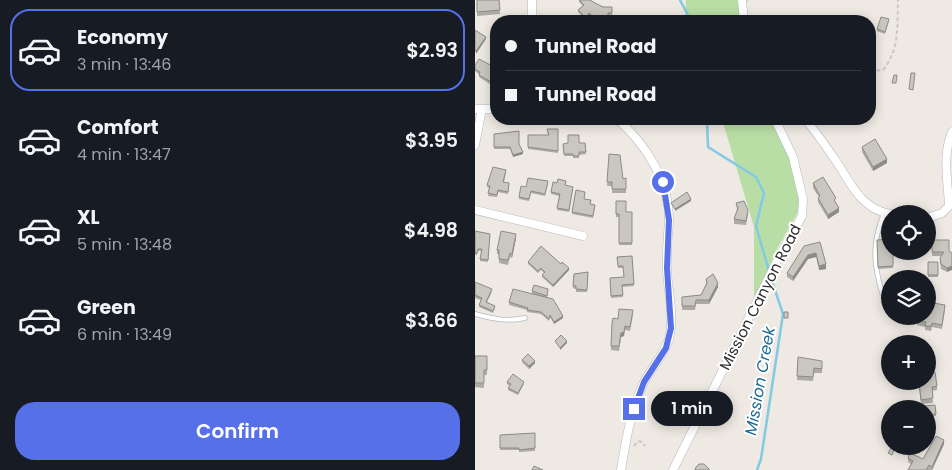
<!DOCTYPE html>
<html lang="en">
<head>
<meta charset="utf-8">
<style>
	body { margin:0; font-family:Poppins,sans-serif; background:#242831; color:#f1f3f6; height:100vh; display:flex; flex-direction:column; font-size:19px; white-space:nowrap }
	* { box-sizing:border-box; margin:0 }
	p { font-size:16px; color:#9ea1a6 }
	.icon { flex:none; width:28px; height:28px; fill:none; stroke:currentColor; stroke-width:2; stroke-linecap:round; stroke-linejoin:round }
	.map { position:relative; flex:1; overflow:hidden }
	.panel { display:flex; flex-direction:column; background:#171b24; width:475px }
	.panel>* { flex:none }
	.banner { position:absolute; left:15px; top:15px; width:386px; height:110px; border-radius:20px; box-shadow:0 2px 12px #0003; display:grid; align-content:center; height:110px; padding:0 15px; background:#171b24 }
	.buttons { position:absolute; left:406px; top:205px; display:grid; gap:10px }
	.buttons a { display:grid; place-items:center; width:55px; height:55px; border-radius:50%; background:#171b24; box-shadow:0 2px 12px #0003; font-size:25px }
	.end { position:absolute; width:22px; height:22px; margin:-11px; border:6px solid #5570e8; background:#fff; box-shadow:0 0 0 2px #fff }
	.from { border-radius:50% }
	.bubble { position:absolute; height:35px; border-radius:18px; background:#171b24; box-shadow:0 2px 12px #0003; font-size:16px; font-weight:600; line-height:35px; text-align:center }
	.banner b { display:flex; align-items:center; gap:18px; height:48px; font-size:19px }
	.banner b+b { border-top:1px solid #363941 }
	.banner i { width:12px; height:12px; background:#f1f3f6 }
	ul { padding:9px 0 0; list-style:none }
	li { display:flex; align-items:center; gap:15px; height:82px; margin:0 10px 8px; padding:0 5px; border:2px solid transparent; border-radius:20px }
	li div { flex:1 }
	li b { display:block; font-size:19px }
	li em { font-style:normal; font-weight:600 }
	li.current { border-color:#5570e8 }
	li>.icon { width:45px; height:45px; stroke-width:1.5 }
	.cta { display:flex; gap:10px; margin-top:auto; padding:10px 15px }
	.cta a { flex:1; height:58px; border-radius:20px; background:#5570e8; color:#fff; font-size:20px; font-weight:600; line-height:58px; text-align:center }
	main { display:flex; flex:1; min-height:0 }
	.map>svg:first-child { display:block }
	.green { fill:#b8dea5 }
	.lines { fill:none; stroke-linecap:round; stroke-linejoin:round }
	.stream { stroke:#82c9e3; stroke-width:2.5 }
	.service-casing { stroke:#b6b8c0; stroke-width:5.5 }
	.minor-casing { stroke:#b6b8c0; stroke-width:9 }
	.path { stroke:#c9c9c9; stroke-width:2; stroke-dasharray:4 2.5; stroke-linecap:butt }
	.service { stroke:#fff; stroke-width:4 }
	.minor { stroke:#fff; stroke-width:8 }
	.wall { fill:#aeaba5 }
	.shaded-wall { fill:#8d8b86 }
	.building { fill:#cac7c0; stroke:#8d8b86 }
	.route { stroke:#5570e8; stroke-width:6 }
	.labels { text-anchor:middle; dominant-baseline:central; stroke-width:4; stroke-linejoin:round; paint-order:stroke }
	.street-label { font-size:15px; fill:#2e2e2e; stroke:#fff }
	.water-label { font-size:16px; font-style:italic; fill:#1c6a93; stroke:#fff }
</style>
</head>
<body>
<main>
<section class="panel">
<ul>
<li class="current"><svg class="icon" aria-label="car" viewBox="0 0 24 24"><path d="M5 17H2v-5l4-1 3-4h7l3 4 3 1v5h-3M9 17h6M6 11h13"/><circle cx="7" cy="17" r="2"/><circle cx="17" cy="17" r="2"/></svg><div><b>Economy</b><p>3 min · 13:46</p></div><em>$2.93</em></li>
<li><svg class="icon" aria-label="car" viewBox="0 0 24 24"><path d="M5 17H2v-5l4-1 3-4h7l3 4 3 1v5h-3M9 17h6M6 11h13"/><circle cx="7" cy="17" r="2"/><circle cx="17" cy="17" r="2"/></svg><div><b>Comfort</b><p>4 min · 13:47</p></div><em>$3.95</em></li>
<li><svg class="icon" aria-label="car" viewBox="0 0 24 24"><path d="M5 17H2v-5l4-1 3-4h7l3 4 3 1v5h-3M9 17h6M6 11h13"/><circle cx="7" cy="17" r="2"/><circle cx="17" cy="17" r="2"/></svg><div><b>XL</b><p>5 min · 13:48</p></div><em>$4.98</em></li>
<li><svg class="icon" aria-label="car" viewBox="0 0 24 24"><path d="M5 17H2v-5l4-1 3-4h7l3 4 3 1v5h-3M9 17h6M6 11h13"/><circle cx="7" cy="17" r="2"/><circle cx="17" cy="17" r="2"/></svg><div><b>Green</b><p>6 min · 13:49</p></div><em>$3.66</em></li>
</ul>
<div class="cta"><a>Confirm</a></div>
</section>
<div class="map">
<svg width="477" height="470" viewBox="0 0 477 470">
	<rect width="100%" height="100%" fill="#eee9e2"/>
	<!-- green -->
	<path class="green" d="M211 0H274L264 5 268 21H210Z
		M247 119H300L309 135 325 194 324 210 303 247 279 301V227Z"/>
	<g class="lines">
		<!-- stream -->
		<path class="stream" d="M205 0 216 21
			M232 119 233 147 281 177 289 193 281 226 294 271
			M282 470 286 459 308 314 296 278"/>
		<defs>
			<path id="service" d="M407 293C398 261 397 244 409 213
				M0 314C18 319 32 322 50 318"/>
			<path id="minor" d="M57 0V21
				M267 0 269 21
				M0 109H21
				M142 119C171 144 195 182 194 221 193 237 191 254 192 270 193 293 200 317 194 339 189 355 177 367 169 382 156 409 151 440 146 470
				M330 119C343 134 354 151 365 167 378 188 388 209 415 214
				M0 145 7 109
				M0 210 108 236
				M452 218 467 213 474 206C473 181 467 155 477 132
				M198 470 306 253 327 216 328 199 318 157 300 119"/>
		</defs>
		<!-- service casing -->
		<use href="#service" class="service-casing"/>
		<!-- minor casing -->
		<use href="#minor" class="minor-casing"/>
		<!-- path -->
		<path class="path" d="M395 71 408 70C425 49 422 26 423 0
			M159 446 163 441 167 442 170 446"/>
		<!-- service -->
		<use href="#service" class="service"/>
		<!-- minor -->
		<use href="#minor" class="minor"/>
	</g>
	<!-- wall -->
	<path class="wall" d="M2 0H24L25 14 2 16Z
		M104 0 118 2 128 7H137V15H133L122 18 115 17V15L110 19 103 12V10L108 6 104 2Z
		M414 21 410 34 402 31V29Z
		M0 65 21 68V80L18 86 4 77V74L0 71Z
		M72 129H83V153L53 149V135H73Z
		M19 134 44 144 48 154 38 157 35 149H19Z
		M93 143H110L111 154 104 155V158H98V156H89L88 144Z
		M387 147 412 163 398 171 387 152Z
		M134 154 148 179 151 178V193H137V186H132Z
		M31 172 29 182 34 185 33 194 23 192 22 197 13 196 14 188 12 187V185Z
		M338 183 361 202 364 212 353 219 343 202V198L344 197 338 188Z
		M73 184 70 196 56 193 54 201 44 199V197L51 187Z
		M98 189 94 212 82 210 84 196 76 194V192Z
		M109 199 120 207 118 218 97 214V212Z
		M141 201 151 212H157V245H144V217H141Z
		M261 203 273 214 271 225 259 224V219L262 210Z
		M0 231 15 234 13 262 5 261 6 251H3L2 255H0Z
		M41 238 37 258 35 257 33 265 24 263V254H22V250Z
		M402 240 418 251V268L403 269Z
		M457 240H474L472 272 466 269 465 262V258L466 256H457Z
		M345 242 351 269 344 270 341 257 333 259 318 281 312 277V273Z
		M157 256 159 286 147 287 148 297 136 298 135 278 149 277 148 268H143L142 257Z
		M53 262 86 264 94 270 78 287 67 277V275L69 273 66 270 63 273 53 264Z
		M453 262H463V277H453Z
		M113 272 112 292H101V289L98 288 99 274Z
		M231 279 243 287 234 304H221L220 310H207V297L226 295 231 284Z
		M0 282 17 292 12 302 20 308 18 313 4 307 6 300 0 298Z
		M57 291 73 292 72 298 88 318 79 324 75 317 74 321 66 314 52 312V310L34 305V302L67 297 57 294Z
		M470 310 467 329 457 327 456 331 450 330V327L442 325V321Z
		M158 315 155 331 150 330 149 336 146 337 144 351 136 350 137 323 143 319Z
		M0 356H12V375H9V388L0 387Z
		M323 357 347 361V373H339L338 381 322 380Z
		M47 360 60 363 54 369 47 362Z
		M453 371 462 386V390L457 391 458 403 446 404 443 381H452Z
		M32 382 49 384 43 395 33 390V388L35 386 32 384Z
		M460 405 461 416 452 417V409Z
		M60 433V451L44 452V450H25V435Z
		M469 444 457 470H433L436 464 433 462V458L448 459Z"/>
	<!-- shaded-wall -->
	<path class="shaded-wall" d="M115 13V15L110 19V17Z
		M398 32V36L395 43V39Z
		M11 37V39L1 54V51Z
		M48 152V154L38 157V155Z
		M412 159V163L398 171V167Z
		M216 199V201L200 211V209Z
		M364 208V212L353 219V215Z
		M41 234V238L37 258V254Z
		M341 253V257L333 259 318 281V277L333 255Z
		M351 264V269L344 270V266Z
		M477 266V270L472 272V268Z
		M94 268V270L78 287V285Z
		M243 283V287L234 304V300Z
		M88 316V318L79 324V322Z
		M150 326 149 336 146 337 144 351 146 333Z
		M92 341V343L85 350V348Z
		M60 361V363L54 369V366Z
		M469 440V444L457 470V467Z"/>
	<!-- building -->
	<path class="building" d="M2 0H24L25 10 2 12Z
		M104 0H116L118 2 128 7H137V13H133V21H122V16L115 15V13L110 17 103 10 109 5Z
		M374 17 384 21H372Z
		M406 17 414 19 410 32 402 29Z
		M0 30 11 37 1 51H0Z
		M395 31 398 32 395 39Z
		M4 59 21 68V78L18 83 4 75 5 72 0 69V65Z
		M436 73H440L438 90 434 89Z
		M419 75H422L421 83H417Z
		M72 129H83V151L53 147V135H74Z
		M44 131V144L48 152 38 155 35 147H19V134Z
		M93 135H104V143H110L111 152H104V156H98V154H89L88 144 93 143Z
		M400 139 412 159 398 167 387 147Z
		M134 154 145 155 148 179 151 178V189H137V182H132Z
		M18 167 31 170 28 182 34 183 33 192 23 190 22 195 13 193 15 186 12 185Z
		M348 177 361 198 359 200 364 208 353 215 343 198 345 196 338 183Z
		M53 178 73 181 70 194 56 191 54 199 44 197 46 186 51 187Z
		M83 179 91 181 90 185 98 187 94 210 82 208 85 194 76 192 78 182 82 183Z
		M101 190 110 192 109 199 116 200 115 204 120 205 118 216 97 212Z
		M212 192 216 199 200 209 196 203Z
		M141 201H151V212H157V243H144V214H141Z
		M269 201 273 210 271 221 259 219 263 208 261 203Z
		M0 231 15 234 13 260 5 259 7 249H3L2 253H0Z
		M26 231 41 234 37 254 35 253 33 260 24 259V250H22Z
		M415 239V251H418V266L403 267 402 240Z
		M457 240H474V251L477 253V266L472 268 466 264 465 258 469 252H457Z
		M345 242 351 264 344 266 341 253 333 255 318 277 312 273 329 246Z
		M66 246 86 264 87 262 94 268 78 285 67 275 70 272 66 268 63 271 53 262Z
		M157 256 159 284 147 285 148 295 136 296 135 278 149 277 148 266H143L142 257Z
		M453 262H463V275H453Z
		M113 272 112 290 101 289V286H98L99 274Z
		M238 274 243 283 234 300H221L220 306H207V297L226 295 232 283 231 279Z
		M0 282 17 289 11 302 20 306 18 311 4 305 7 298 0 295Z
		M59 285 73 289 72 296 57 291Z
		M38 289 78 299 88 316 79 322 75 315 74 319 66 312 52 310 53 308 34 302Z
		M452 302 470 305 467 325 457 323 456 326H450L451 322 442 321 443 316H452Z
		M144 309 158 310 155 327 150 326 149 332 146 333 144 346H136L137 323 138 318 143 319Z
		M309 312H313V318H309Z
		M86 335 92 341 85 348 80 341Z
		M53 354 60 361 54 366 47 360Z
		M0 356H12V370H9V383H0Z
		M323 357 347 361V369L339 368 338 377 322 376Z
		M452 363 453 371 460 372 462 386 457 387 458 398 446 400 444 381H452Z
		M38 374 49 382 43 393 33 388 36 384 32 382Z
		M437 405 442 407 441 409H435Z
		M460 405 461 414 452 415V409H451L450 406Z
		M60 433V448L44 450V448H25V435Z
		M461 436 469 440 457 467 454 465 451 470H433L438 461 433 458 435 453 448 459Z
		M416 448 419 450 417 455 413 453Z
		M224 464H229L234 469V470H220L221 467Z
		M59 466 68 470H57Z"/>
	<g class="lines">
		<!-- route -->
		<path class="route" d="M159 409 169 382 191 348 196 328 192 268 194 220 188 182"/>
	</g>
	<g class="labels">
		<!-- street labels -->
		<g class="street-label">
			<text transform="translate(285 297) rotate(-63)">Mission Canyon Road</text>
		</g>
		<!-- water labels -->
		<g class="water-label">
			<text transform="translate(285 381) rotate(-80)">Mission Creek</text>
		</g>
	</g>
</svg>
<div class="buttons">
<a><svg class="icon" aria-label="locate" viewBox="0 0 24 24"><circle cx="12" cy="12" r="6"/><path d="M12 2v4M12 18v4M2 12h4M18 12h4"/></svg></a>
<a><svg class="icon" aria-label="layers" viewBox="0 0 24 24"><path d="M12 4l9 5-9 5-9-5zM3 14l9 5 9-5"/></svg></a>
<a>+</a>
<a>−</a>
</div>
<i class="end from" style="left:188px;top:182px"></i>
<i class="end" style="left:159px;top:409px"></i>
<div class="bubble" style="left:176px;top:391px;width:82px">1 min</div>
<div class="banner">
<b><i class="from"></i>Tunnel Road</b>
<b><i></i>Tunnel Road</b>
</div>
</div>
</main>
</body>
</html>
